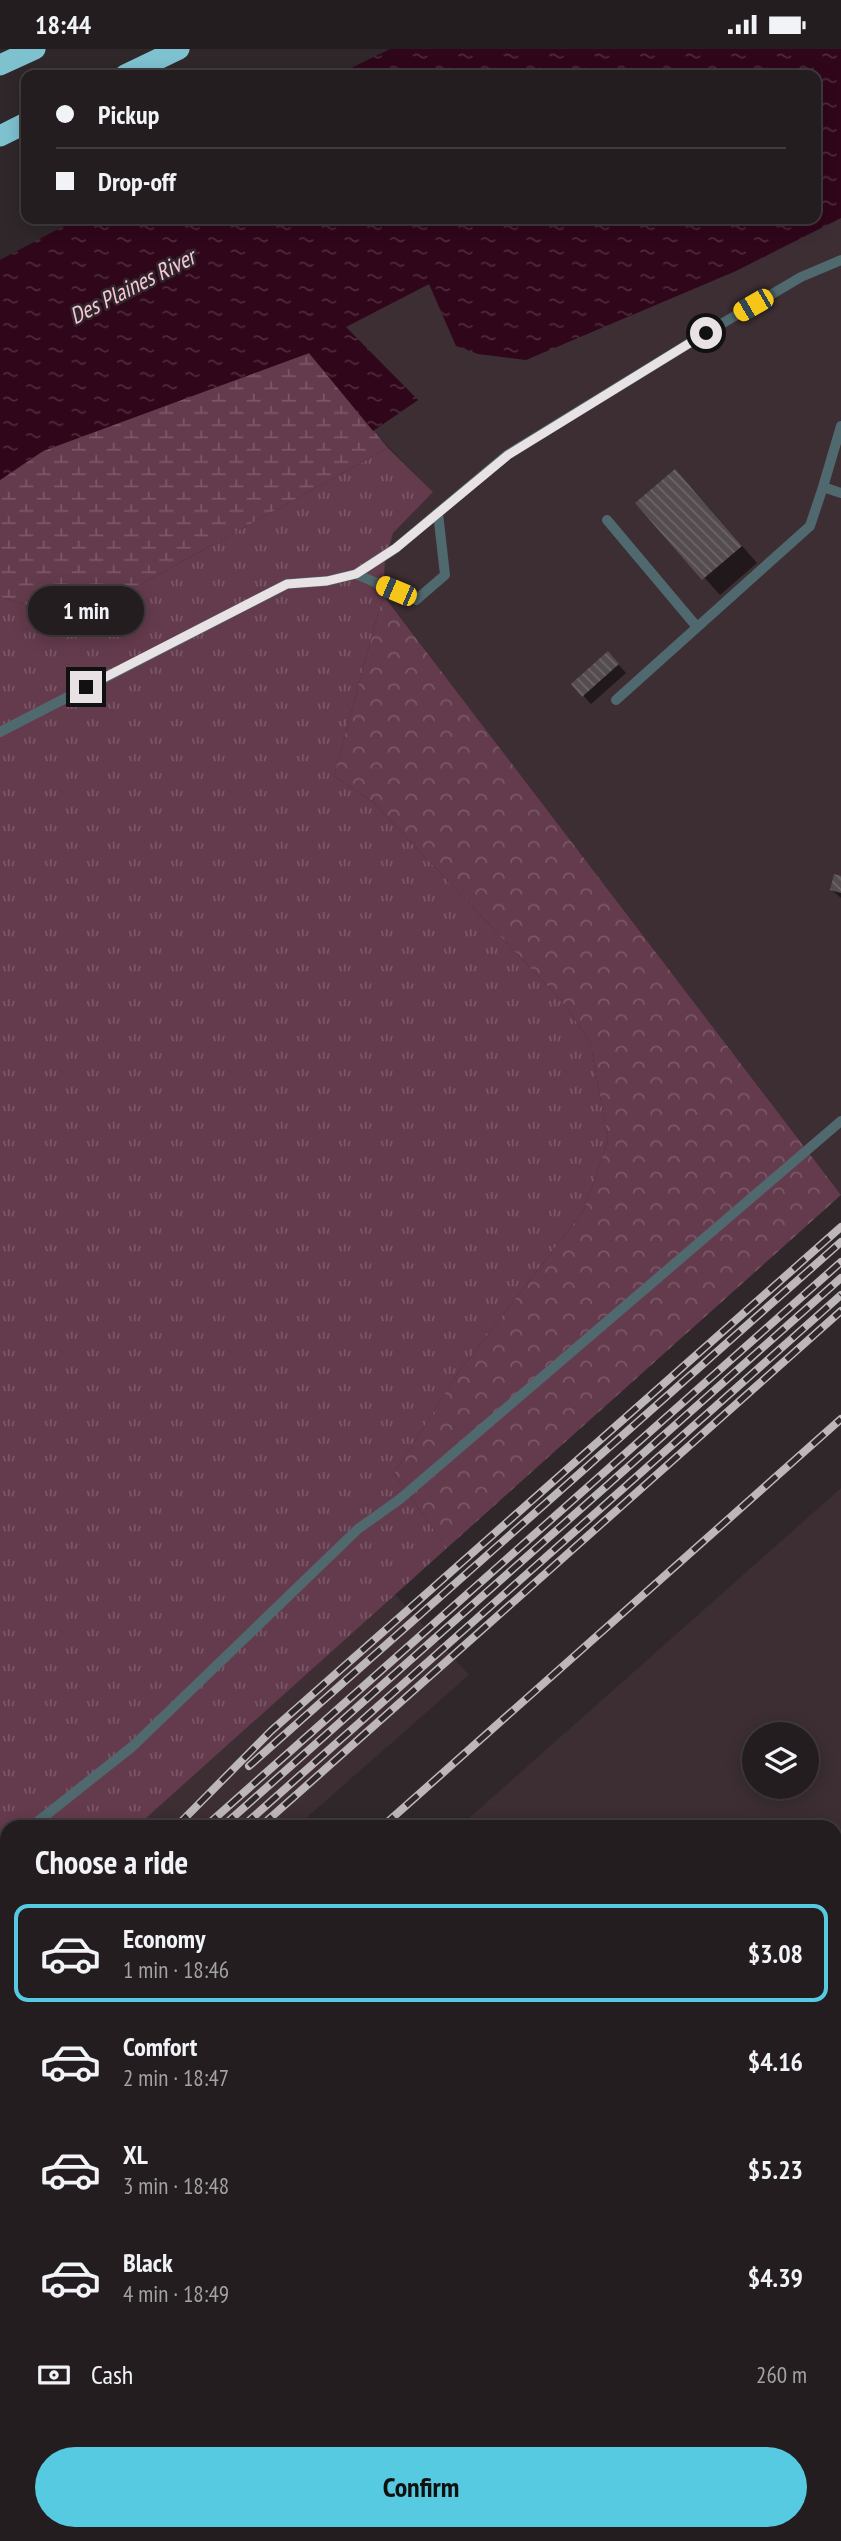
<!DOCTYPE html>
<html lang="en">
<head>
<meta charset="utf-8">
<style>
	body { margin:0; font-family:"PT Sans Narrow",sans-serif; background:#2b2629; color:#f1f3f6; height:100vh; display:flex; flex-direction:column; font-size:26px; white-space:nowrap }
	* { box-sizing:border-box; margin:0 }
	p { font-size:23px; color:#a3a2a5 }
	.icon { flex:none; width:38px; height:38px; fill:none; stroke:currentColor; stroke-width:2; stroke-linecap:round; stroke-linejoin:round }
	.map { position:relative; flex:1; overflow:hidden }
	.side { position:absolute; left:0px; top:1771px; width:842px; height:721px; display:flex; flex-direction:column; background:#231d20; border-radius:21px 21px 0 0; box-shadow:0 4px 18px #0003,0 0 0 2px #403b3e }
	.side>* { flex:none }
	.top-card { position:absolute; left:21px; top:21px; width:800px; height:154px; border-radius:14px; box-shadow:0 4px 18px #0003,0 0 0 2px #403b3e; display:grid; align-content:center; height:154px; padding:0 35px; background:#231d20 }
	.buttons { position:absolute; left:742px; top:1673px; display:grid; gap:14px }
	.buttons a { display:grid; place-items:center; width:77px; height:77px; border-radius:50%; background:#231d20; box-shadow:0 4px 18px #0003,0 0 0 2px #403b3e; font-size:35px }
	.end { position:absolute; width:32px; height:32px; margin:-16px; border:9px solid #e8e2e4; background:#111; box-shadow:0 0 0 4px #111 }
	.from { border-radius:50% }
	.bubble { position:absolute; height:49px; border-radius:24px; background:#231d20; box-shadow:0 4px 18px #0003,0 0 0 2px #403b3e; font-size:23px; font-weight:700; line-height:49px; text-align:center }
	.car { position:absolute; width:21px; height:42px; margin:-21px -10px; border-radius:9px; box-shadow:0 0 5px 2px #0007; background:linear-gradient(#f5c518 24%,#345 0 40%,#f5c518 0 76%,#345 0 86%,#f5c518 0) }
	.top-card b { display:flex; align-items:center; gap:24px; height:66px; font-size:26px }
	.top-card b+b { border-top:2px solid #403b3e }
	.top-card i { width:18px; height:18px; background:#f1f3f6 }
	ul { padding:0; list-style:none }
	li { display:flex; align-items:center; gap:21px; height:98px; margin:0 14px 10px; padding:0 21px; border:4px solid transparent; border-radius:14px }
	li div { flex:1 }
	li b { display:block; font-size:26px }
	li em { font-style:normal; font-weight:700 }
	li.on { border-color:#55cae0 }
	li>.icon { width:63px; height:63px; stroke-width:1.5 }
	h2 { padding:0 35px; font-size:32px; line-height:84px }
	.pay { display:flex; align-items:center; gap:18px; height:77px; padding:0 35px; font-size:26px }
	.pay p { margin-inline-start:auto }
	.primary-button { display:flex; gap:14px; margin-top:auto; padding:14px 35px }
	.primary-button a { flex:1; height:80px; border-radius:42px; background:#55cae0; color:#111; font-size:28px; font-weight:700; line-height:80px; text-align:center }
	.status { display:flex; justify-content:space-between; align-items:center; height:49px; padding:0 35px; background:#231d20; direction:ltr }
	.status svg { height:19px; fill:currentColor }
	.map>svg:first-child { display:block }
	.built { fill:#3c2e33; fill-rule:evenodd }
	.grass { fill:url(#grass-tufts) }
	.forest { fill:url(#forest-crowns) }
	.wetland { fill:url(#wetland-marsh) }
	.water { fill:url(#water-ripples) }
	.shadow { fill:#0007 }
	.building { fill:url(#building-back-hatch) }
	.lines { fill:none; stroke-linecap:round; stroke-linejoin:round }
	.lane { stroke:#4f696f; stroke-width:10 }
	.highway { stroke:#7ec2d0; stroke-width:21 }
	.rail-casing { stroke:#beb7ba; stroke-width:8 }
	.rail { stroke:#2f272a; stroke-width:5; stroke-dasharray:16; stroke-linecap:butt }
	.route { stroke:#e8e2e4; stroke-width:9 }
	.labels { text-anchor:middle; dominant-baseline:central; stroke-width:5; stroke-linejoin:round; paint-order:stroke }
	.water-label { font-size:23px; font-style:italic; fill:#f8c6d8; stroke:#2f272a }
</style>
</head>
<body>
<div class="status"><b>18:44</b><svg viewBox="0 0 49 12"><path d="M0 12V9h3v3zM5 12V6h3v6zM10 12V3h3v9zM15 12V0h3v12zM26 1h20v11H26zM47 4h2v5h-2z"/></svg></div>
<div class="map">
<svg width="841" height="2492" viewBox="0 0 841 2492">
	<defs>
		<pattern id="grass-tufts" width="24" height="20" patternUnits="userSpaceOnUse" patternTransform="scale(1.75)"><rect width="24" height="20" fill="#643b4c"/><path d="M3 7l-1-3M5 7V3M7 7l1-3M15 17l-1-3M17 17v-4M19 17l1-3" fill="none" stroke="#7a5766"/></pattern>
		<pattern id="forest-crowns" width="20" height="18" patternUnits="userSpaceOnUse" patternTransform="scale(1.75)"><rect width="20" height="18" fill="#643b4c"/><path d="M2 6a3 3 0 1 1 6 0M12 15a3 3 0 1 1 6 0" fill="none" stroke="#7a5766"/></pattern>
		<pattern id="wetland-marsh" width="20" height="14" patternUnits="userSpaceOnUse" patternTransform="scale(1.75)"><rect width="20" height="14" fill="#643b4c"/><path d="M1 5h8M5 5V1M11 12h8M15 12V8" fill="none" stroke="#7a5766"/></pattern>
		<pattern id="water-ripples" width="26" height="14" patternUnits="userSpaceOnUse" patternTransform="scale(1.75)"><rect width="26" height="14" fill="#30061b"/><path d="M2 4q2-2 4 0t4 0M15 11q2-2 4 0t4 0" fill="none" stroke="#4e2a3c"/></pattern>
		<pattern id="building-back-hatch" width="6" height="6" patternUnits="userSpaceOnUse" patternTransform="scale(1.75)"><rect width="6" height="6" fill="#554c4f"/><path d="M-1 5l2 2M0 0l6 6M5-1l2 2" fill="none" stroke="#6d6668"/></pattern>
	</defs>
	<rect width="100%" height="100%" fill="#2f272a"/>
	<!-- built -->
	<path class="built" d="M841 4V1146L383 546 385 512 393 483 433 443 373 382 418 351 345 278 557 170H816V26Z
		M841 1439V2492H0V2189L7 2183V2485H835V1778H459ZM754 1685H807V1738H754Z
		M381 1530 469 1626 296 1778H98Z
		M7 1857V2029L0 2035V1863Z"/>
	<!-- grass -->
	<path class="grass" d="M388 399 433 443 393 484 385 512 383 546 334 727 373 753 561 951 590 992 608 1091 584 1161 458 1324 394 1425 447 1499 136 1778H7V1893L0 1899V548L78 570Z"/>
	<!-- forest -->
	<path class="forest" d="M383 546 841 1146 447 1499 394 1425 458 1324 584 1161 608 1091 590 992 561 951 373 753 334 727Z"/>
	<!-- wetland -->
	<path class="wetland" d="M309 304 388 399 78 570 0 548V431L43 402Z"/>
	<!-- water -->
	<path class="water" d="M390 0H841V169L736 222 526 311 478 305 456 297 429 235 346 278 418 351 373 382 309 304 43 402 0 431V211L77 170H816V26H337Z"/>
	<!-- shadow -->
	<path class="shadow" d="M691 438 757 514 720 546 638 454Z
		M608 604 626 624 591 655 573 635Z
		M841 828V849L832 841Z
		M775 2485H788L794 2492H766Z"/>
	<!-- building -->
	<path class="building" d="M675 420 742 497 702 531 635 454Z
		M608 602 619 615 582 648 571 635Z
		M834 825 841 827V844L830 841Z"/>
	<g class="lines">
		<!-- lane -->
		<path class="lane" d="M823 438 841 377
			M607 471 697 578
			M356 525 416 551 445 526 438 464
			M616 651 810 477 823 438 841 444
			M0 683 287 535 327 532 356 525 396 499 507 406 706 284 801 228 841 211
			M31 1778 133 1697 358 1480 400 1450 841 1072
			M0 1802 7 1797
			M0 2263 7 2260
			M330 2485 335 2492"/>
		<!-- highway -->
		<path class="highway" d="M0 16 35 0
			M125 26 179 0
			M0 87 26 74"/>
		<defs>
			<path id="rail" d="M249 1717 841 1193
				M176 1778 271 1682 841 1178
				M205 1778 841 1213
				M222 1778 841 1229
				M242 1778 841 1246
				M260 1778 841 1262
				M382 1778 841 1370
				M0 1936 7 1930
				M0 1960 7 1954
				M0 1976 7 1970
				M0 2001 7 1994
				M0 2044 7 2041"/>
		</defs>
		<!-- rail casing -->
		<use href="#rail" class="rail-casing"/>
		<!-- rail -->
		<use href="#rail" class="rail"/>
	</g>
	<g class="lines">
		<!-- route -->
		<path class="route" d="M86 638 287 535 327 532 356 525 396 499 508 406 706 284"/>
	</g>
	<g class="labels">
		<!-- water labels -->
		<g class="water-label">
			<text transform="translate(132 237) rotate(-27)">Des Plaines River</text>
		</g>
	</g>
</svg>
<div class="buttons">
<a><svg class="icon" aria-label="layers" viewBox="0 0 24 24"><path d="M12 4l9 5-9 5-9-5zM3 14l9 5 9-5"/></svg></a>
</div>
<i class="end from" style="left:706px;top:284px"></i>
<i class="end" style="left:86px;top:638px"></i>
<div class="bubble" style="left:28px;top:537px;width:116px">1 min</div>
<i class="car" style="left:753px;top:256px;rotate:240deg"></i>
<i class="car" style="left:396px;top:542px;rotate:293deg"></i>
<div class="top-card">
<b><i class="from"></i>Pickup</b>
<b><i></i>Drop-off</b>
</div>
<section class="side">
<h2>Choose a ride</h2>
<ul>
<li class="on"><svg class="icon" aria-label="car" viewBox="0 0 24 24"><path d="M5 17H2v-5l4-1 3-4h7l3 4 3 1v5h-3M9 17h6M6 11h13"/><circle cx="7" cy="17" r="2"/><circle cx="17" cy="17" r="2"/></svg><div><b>Economy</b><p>1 min · 18:46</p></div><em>$3.08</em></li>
<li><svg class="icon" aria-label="car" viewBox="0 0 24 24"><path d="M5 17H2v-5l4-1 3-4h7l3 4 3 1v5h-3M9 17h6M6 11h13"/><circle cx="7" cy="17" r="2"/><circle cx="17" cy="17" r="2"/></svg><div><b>Comfort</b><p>2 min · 18:47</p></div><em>$4.16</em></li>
<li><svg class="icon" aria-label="car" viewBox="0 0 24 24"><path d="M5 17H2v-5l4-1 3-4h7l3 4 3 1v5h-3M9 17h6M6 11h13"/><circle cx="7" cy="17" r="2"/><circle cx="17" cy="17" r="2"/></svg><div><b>XL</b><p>3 min · 18:48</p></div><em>$5.23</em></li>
<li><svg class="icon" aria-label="car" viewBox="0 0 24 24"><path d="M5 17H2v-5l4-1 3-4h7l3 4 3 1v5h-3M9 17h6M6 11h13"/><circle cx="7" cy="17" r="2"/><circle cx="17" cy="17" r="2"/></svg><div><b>Black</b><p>4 min · 18:49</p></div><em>$4.39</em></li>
</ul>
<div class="pay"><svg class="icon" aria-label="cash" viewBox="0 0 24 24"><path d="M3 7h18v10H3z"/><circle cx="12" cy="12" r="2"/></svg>Cash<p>260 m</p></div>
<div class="primary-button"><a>Confirm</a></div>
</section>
</div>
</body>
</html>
